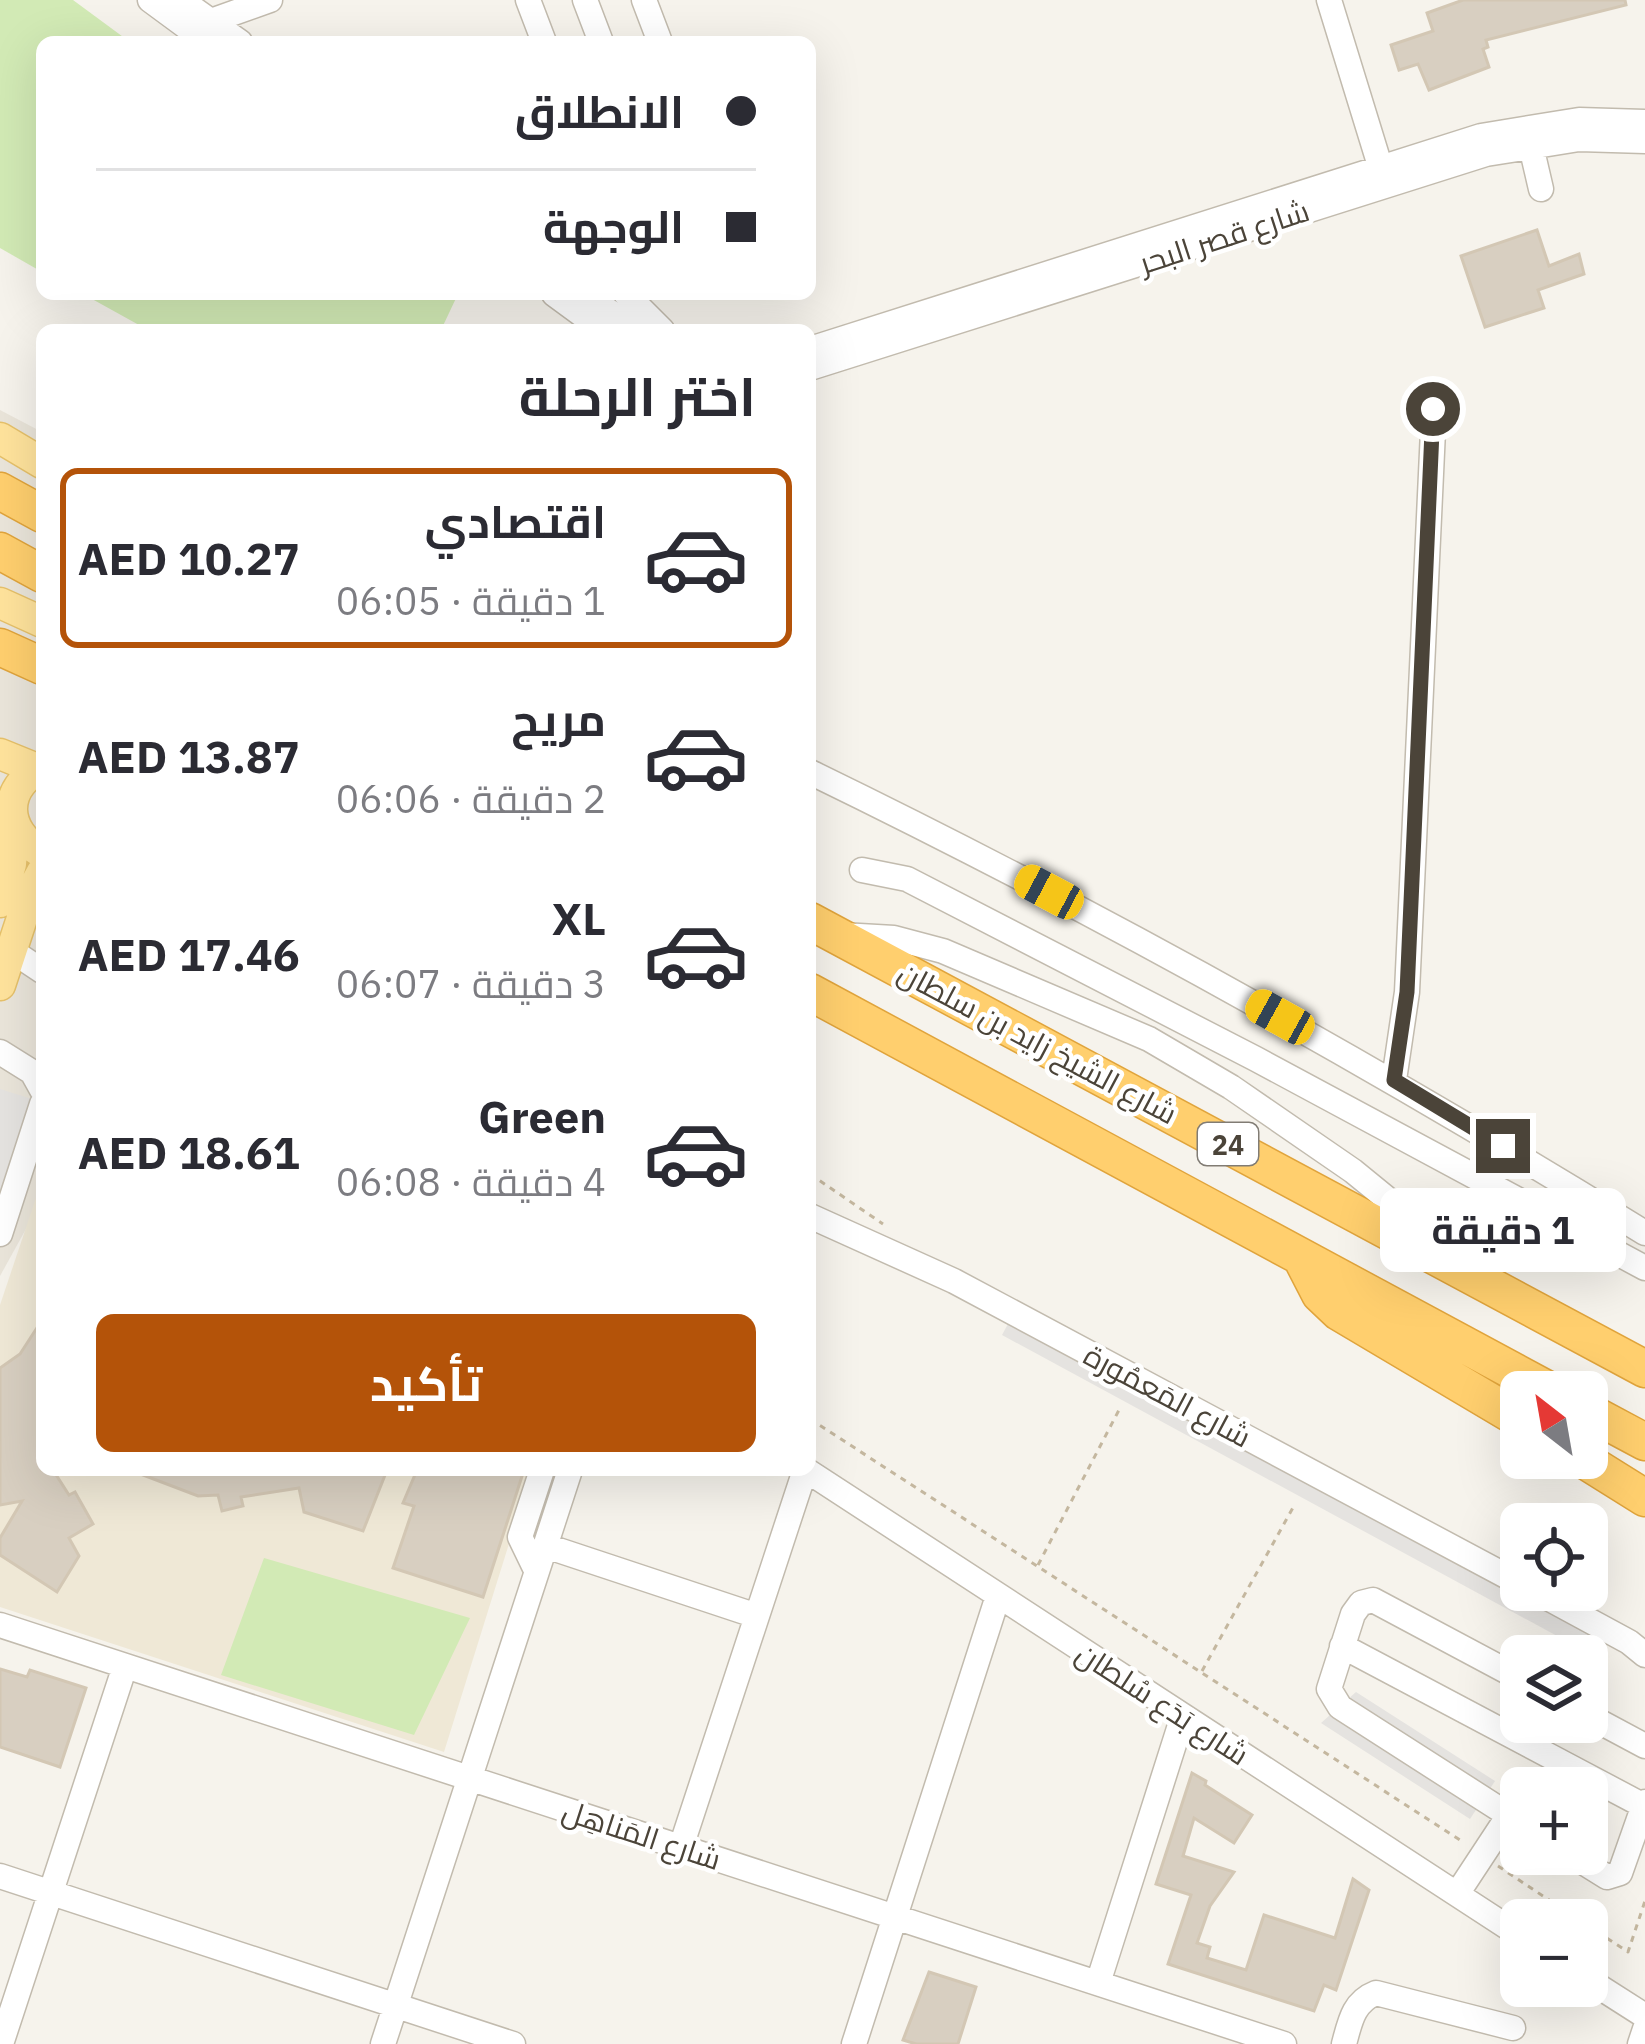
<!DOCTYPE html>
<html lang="ar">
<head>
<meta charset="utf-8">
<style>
	body { margin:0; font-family:"IBM Plex Sans",Cairo,sans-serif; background:#f2f2f3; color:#2b2b33; direction:rtl; height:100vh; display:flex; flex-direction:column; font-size:45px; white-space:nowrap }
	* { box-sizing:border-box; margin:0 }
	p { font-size:39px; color:#7c7c81 }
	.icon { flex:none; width:66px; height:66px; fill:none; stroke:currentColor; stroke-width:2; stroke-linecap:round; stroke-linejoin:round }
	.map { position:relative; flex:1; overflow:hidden; direction:ltr }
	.panel { position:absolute; left:36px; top:324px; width:780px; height:1152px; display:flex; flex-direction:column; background:#fff; border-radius:18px; box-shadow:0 12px 48px #0002; direction:rtl }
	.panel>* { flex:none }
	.hud { position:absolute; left:36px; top:36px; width:780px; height:264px; border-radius:18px; box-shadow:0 12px 48px #0002; direction:rtl; display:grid; align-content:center; height:264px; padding:0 60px; background:#fff }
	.needle { width:78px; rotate:329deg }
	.buttons { position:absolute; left:1500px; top:1371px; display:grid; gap:24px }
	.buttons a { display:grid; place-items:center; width:108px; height:108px; border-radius:18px; background:#fff; box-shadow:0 12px 48px #0002; font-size:60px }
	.end { position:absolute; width:54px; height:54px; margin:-27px; border:15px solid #4b4439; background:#fff; box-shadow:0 0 0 6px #fff }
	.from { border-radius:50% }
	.bubble { position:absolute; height:84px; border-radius:18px; background:#fff; box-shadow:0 12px 48px #0002; font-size:39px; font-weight:700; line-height:84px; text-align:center; direction:rtl }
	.car { position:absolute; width:36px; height:72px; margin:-36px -18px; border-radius:15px; box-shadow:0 0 9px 3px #0007; background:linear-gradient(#f5c518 24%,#345 0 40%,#f5c518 0 76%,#345 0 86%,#f5c518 0) }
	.hud b { display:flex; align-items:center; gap:42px; height:114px; font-size:45px }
	.hud b+b { border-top:3px solid #e1e1e2 }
	.hud i { width:30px; height:30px; background:#2b2b33 }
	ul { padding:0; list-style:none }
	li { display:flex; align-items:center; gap:36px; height:180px; margin:0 24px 18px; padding:0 36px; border:6px solid transparent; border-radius:18px }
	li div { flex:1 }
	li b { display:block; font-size:45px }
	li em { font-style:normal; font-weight:700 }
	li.active { border-color:#b45309 }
	li>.icon { width:108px; height:108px; stroke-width:1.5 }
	h2 { padding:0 60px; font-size:54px; line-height:144px }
	.primary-button { display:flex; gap:24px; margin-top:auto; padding:24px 60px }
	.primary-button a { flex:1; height:138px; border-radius:18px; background:#b45309; color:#fff; font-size:48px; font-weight:700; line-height:138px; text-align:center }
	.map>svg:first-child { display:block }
	.residential { fill:#eae5da }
	.education { fill:#efe8d6 }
	.green { fill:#d2eab5 }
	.parking { fill:#e5e3e0 }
	.building { fill:#d8cfc1; stroke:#d3c7b4; stroke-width:3 }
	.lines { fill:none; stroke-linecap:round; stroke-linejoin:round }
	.minor-casing { stroke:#c2bbae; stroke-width:27 }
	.major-casing { stroke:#e6c16a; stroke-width:33 }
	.highway-casing { stroke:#e0a43c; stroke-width:39 }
	.path { stroke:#c4b79f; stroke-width:3; stroke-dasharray:6 6; stroke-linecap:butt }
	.minor { stroke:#fff; stroke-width:24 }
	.major { stroke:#ffe39c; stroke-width:30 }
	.highway { stroke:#ffcf6e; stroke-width:36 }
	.route { stroke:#4b4439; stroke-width:15 }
	.labels { text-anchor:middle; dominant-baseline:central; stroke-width:9; stroke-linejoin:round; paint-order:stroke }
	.shield { fill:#fff; stroke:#817c74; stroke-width:3 }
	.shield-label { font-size:27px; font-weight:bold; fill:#4b4439 }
	.street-label { font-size:30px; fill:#4b4439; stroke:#fff }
</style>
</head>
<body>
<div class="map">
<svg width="1645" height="2044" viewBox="0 0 1645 2044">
	<rect width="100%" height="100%" fill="#f6f3ec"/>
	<!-- residential -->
	<path class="residential" d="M0 410 42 432V1200L0 1276Z"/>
	<!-- education -->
	<path class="education" d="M42 1180V1470H532L444 1752 0 1607V1305Z"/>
	<!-- green -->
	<path class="green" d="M0 0H73L130 42H42V272L0 248Z
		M83 294H458L441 330H148Z
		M264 1558 470 1618 414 1735 221 1675Z"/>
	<!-- parking -->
	<path class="parking" d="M0 1089 32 1099 0 1196Z
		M1009 1322 1602 1641 1594 1656 1002 1335Z
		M1356 1692 1495 1781 1470 1819 1321 1723Z"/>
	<!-- building -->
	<path class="building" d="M1463 0H1625L1626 5 1486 40 1488 47 1483 49 1489 67 1429 90 1418 64 1399 70 1391 45 1433 31 1427 13Z
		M1537 230 1549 266 1579 254 1584 274 1538 290 1544 308 1485 327 1461 256Z
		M42 1320V1470H53L69 1495 75 1492 93 1524 69 1538 79 1556 57 1592 0 1555V1538L22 1501 0 1505V1368L20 1354Z
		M130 1470H387L363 1531 304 1512 299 1488 241 1497 243 1506 222 1511 218 1495 198 1496Z
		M417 1470H524L483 1597 393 1568 414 1506 403 1503Z
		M0 1669 27 1677 30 1670 86 1688 60 1767 0 1747Z
		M1192 1773 1206 1781 1205 1785 1252 1815 1234 1843 1194 1818 1183 1856 1234 1872 1210 1906 1197 1943 1210 1947 1207 1958 1246 1970 1264 1915 1335 1938 1353 1879 1369 1890 1336 1990 1324 1985 1314 2011 1168 1964 1191 1895 1156 1884Z
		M929 1972 976 1987 958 2044H916L903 2040Z"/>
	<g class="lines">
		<defs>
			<path id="minor" d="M150 0 207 42
				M181 0 240 42
				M528 0 544 42
				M585 0 601 42
				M644 0 660 42
				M1329 0 1385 182
				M182 23 211 21 270 0
				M1528 133 1541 189
				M554 294 603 330
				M585 294 635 330
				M626 294 662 330
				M810 349 1481 136 1579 120 1645 122
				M810 368 1486 154 1579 139 1645 141
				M810 772C1096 911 1374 1066 1645 1233
				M862 870 907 879 1256 1059 1645 1268
				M842 935 894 938 943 951 1149 1039 1231 1087 1353 1171 1402 1211 1437 1249
				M12 951 42 971
				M0 1052 32 1072 42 1090
				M1394 1080 1407 992 1434 409
				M810 1216 954 1281 1521 1584
				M0 1234 42 1104
				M806 1470 1521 1936
				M546 1546 757 1616
				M536 1570 520 1537 542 1470
				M1533 1590 1629 1642 1645 1655
				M0 1625 1284 2044
				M1342 1646 1644 1806
				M1521 1679 1373 1600 1361 1603 1353 1614 1329 1689 1340 1707 1521 1823
				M1587 1715 1645 1746
				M681 1847 805 1470
				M1570 1854 1607 1877 1620 1873 1645 1802
				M0 1876 513 2044
				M1457 1894 1509 1815
				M1587 1979 1645 2016
				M1098 1983 1183 1716
				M1 2044 125 1666
				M383 2044 570 1470
				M854 2044 998 1596
				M1344 2044C1350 2022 1353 2002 1376 1993L1513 2028
				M1640 2044 1645 2029"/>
			<path id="major" d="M0 438 42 463
				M0 603 42 622
				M0 754 37 769
				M42 767C1 789 3 830 42 853
				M0 902 11 864 14 825
				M0 985 30 894 42 872"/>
			<path id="highway" d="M0 491 42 514
				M0 551 42 574
				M0 647 42 666
				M810 921 1645 1369
				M810 992 1552 1392
				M1304 1263 1320 1294 1339 1312 1521 1420
				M1587 1411 1645 1442
				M1581 1458 1645 1498"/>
		</defs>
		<!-- minor casing -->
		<use href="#minor" class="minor-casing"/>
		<!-- major casing -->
		<use href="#major" class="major-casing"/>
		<!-- highway casing -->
		<use href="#highway" class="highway-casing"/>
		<!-- path -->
		<path class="path" d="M810 1174 883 1224
			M810 1419 1463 1842
			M1038 1565 1119 1410
			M1202 1671 1295 1504
			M1498 1866 1579 1920
			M1587 1925 1628 1952 1645 1901"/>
		<!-- minor -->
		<use href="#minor" class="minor"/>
		<!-- major -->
		<use href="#major" class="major"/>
		<!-- highway -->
		<use href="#highway" class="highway"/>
	</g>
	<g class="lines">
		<!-- route -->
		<path class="route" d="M1433 409 1407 992 1394 1080 1503 1146"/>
	</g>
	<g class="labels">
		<!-- shield labels -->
		<rect class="shield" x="1198" y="1123" width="60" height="42" rx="9"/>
		<g class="shield-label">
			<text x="1228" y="1144">24</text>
		</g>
		<!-- street labels -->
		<g class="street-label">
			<text transform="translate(1224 236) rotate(-18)">شارع قصر البحر</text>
			<text transform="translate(1038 1042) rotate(28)">شارع الشيخ زايد بن سلطان</text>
			<text transform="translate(1168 1395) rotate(28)">شارع المَعمُورة</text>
			<text transform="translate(1163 1703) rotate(33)">شارع بَدَع سُلطان</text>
			<text transform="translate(642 1834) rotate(18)">شارع المَناهِل</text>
		</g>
	</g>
</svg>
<div class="buttons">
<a><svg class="needle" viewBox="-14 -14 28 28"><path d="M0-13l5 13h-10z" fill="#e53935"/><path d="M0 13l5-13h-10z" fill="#7c7c81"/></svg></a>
<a><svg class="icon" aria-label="locate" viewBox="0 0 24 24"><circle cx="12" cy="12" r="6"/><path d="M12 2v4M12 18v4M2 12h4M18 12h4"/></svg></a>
<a><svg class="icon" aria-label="layers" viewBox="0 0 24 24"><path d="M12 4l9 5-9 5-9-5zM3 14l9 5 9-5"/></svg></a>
<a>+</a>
<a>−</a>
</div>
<i class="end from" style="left:1433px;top:409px"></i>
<i class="end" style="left:1503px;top:1146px"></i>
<div class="bubble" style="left:1380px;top:1188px;width:246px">1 دقيقة</div>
<i class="car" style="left:1049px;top:892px;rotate:298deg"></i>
<i class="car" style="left:1280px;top:1017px;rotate:299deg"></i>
<div class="hud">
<b><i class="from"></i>الانطلاق</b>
<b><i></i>الوجهة</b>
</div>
<section class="panel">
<h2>اختر الرحلة</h2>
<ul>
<li class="active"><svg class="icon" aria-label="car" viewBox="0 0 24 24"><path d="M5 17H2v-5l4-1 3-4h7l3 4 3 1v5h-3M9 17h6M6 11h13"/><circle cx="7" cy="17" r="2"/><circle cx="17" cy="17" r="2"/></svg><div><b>اقتصادي</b><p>1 دقيقة · 06:05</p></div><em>AED 10.27</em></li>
<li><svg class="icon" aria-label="car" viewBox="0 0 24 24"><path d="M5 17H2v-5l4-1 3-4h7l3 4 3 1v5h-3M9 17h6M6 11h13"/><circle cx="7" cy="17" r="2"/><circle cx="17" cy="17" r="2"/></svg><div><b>مريح</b><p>2 دقيقة · 06:06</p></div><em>AED 13.87</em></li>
<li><svg class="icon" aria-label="car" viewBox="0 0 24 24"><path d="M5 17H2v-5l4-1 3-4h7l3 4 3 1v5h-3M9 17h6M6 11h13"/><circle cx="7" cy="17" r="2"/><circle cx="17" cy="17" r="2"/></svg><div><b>XL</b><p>3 دقيقة · 06:07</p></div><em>AED 17.46</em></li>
<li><svg class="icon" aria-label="car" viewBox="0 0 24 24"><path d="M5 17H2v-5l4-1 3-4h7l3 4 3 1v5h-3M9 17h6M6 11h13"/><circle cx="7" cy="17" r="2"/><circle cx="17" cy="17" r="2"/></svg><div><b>Green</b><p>4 دقيقة · 06:08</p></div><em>AED 18.61</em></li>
</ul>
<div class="primary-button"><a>تأكيد</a></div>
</section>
</div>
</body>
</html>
